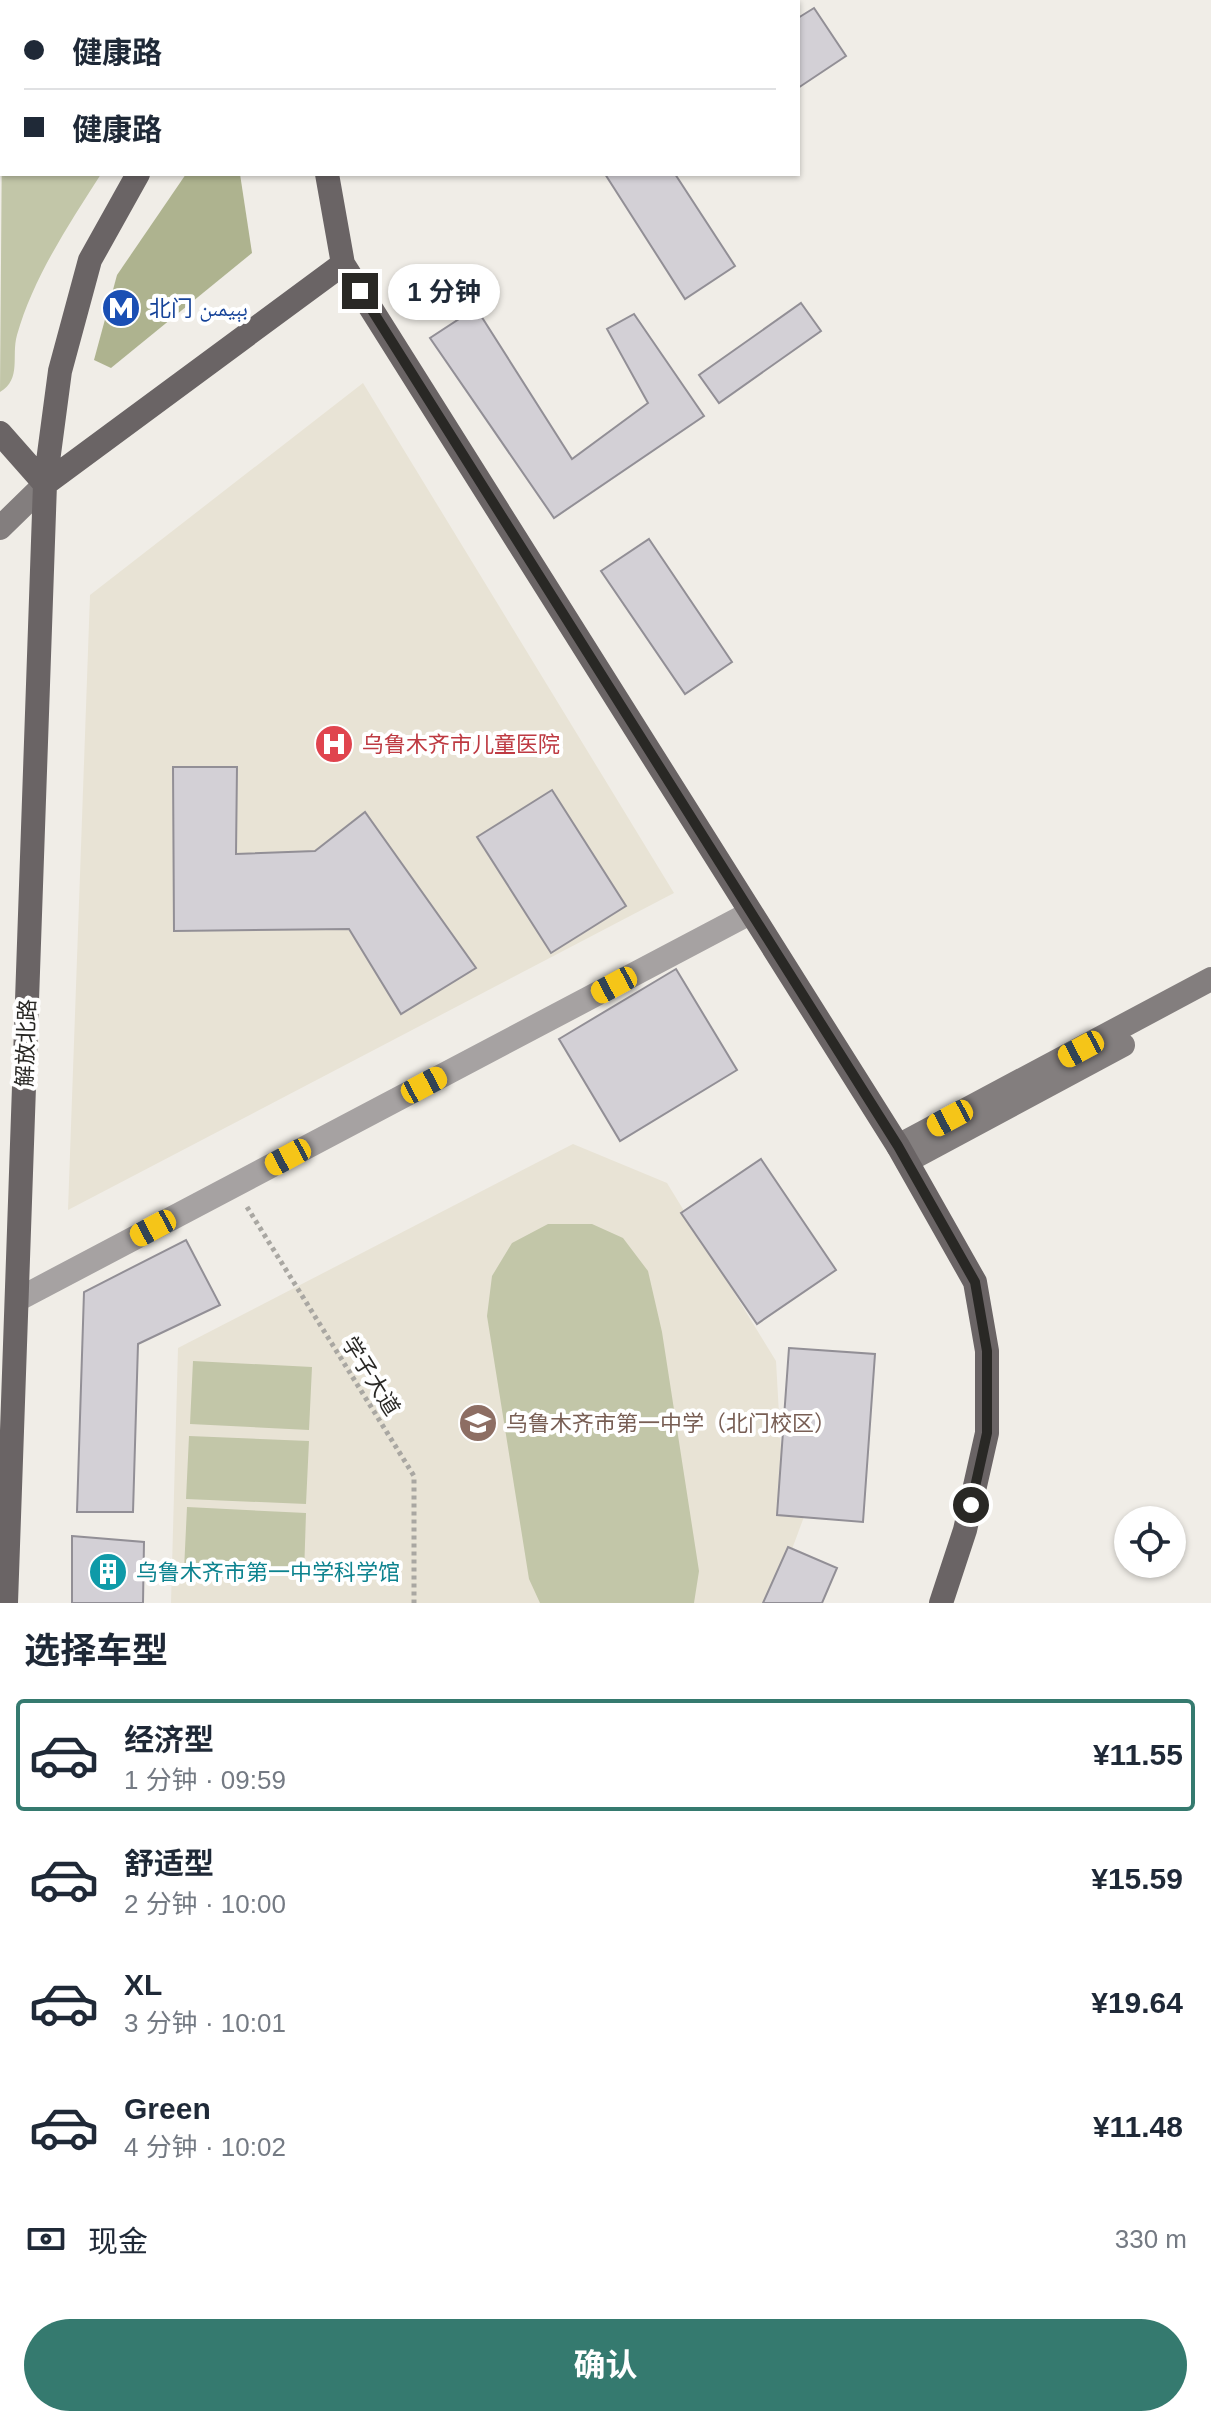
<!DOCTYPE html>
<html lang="zh">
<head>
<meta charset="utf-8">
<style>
	body { margin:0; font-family:Helvetica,"Noto Naskh Arabic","Noto Sans SC",sans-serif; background:#f6f6f7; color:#1f2937; height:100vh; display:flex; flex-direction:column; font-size:30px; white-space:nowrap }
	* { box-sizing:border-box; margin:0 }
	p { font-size:26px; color:#747a83 }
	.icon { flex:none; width:44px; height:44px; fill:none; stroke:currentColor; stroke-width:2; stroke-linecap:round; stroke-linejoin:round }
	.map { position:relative; height:1603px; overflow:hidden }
	.sheet { display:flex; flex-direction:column; background:#fff; flex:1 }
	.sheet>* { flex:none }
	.top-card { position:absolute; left:0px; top:0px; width:800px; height:176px; box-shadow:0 2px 6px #0004; display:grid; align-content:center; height:176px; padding:0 24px; background:#fff }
	.fabs { position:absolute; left:1114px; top:1506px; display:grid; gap:16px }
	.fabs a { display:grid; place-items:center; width:72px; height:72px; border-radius:50%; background:#fff; box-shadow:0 2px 6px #0004; font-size:40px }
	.end { position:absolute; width:36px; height:36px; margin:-18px; border:10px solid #292825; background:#fff; box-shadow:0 0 0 4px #fff }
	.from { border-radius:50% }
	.bubble { position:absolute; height:56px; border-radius:28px; background:#fff; box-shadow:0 2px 6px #0004; font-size:26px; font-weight:700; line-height:56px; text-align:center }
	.car { position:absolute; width:24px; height:48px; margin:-24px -12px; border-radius:10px; box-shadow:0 0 6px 2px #0007; background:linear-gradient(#f5c518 24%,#345 0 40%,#f5c518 0 76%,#345 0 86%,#f5c518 0) }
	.top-card b { display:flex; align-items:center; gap:28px; height:76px; font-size:30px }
	.top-card b+b { border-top:2px solid #e0e1e3 }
	.top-card i { width:20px; height:20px; background:#1f2937 }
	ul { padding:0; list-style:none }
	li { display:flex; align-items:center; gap:24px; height:112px; margin:0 16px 12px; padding:0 8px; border:4px solid transparent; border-radius:8px }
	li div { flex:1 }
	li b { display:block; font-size:30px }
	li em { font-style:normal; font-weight:700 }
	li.selected { border-color:#357a6f }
	li>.icon { width:72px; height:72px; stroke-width:1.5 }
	h2 { padding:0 24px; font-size:36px; line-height:96px }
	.pay { display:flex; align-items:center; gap:20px; height:88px; padding:0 24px; font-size:30px }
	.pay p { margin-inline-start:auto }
	.action { display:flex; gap:16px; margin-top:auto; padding:16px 24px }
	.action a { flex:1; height:92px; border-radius:48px; background:#357a6f; color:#fff; font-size:32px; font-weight:700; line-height:92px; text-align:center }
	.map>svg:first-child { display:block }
	.built { fill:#e8e3d5 }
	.green { fill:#c2c6a8 }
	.forest { fill:#aeb38f }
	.building { fill:#d3d0d6; stroke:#928f96; stroke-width:2 }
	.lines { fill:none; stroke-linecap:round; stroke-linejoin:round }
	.path { stroke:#a9a7a2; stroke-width:5; stroke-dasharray:4 4; stroke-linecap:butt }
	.street { stroke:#a6a2a2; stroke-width:24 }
	.secondary { stroke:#837e7e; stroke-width:24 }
	.primary { stroke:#6a6465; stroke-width:24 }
	.route { stroke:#292825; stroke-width:10 }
	.labels { text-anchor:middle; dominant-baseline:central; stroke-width:8; stroke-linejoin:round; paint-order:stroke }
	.transit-label { font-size:22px; fill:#164399; stroke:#fff; text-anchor:start }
	.health-label { font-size:22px; fill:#be3a42; stroke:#fff; text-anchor:start }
	.street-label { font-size:22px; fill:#292825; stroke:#fff }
	.education-label { font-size:22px; fill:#785e54; stroke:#fff; text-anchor:start }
	.culture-label { font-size:22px; fill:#0d838f; stroke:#fff; text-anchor:start }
</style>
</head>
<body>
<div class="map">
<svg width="1211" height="1603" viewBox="0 0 1211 1603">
	<rect width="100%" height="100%" fill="#f0ede7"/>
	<!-- built -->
	<path class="built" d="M363 383 674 893 68 1210 90 595Z
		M573 1144 667 1183 776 1361 783 1485 808 1506 772 1603H171L178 1348Z"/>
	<!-- green -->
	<path class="green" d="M2 134V174H101C69 224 33 278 17 335 11 356 22 379 0 392Z
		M548 1224H592L623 1238 648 1271 662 1332 699 1571 694 1603H540L529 1579 487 1316 492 1276 512 1243Z
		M193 1361 312 1367 309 1430 190 1424Z
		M189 1436 309 1441 306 1504 186 1499Z
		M187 1507 306 1513 304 1575 184 1570Z"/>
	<!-- forest -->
	<path class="forest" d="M186 174H240L252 253 111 368 94 360 117 275Z"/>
	<!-- building -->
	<path class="building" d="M501 0H622L616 2Z
		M814 8 846 56 798 88V18Z
		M605 174H675L735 266 685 299Z
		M801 303 821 331 719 403 699 375Z
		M476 308 572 459 648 403 607 329 634 314 704 416 554 518 430 338Z
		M649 539 732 662 685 694 601 571Z
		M173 767H237L236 854 315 851 365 812 476 968 401 1014 349 929 174 931Z
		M552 790 626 906 551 953 477 837Z
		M676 969 737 1070 620 1141 559 1039Z
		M761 1159 836 1270 757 1324 681 1213Z
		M186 1240 220 1305 138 1344 133 1512H77L84 1292Z
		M789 1348 875 1354 863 1522 777 1515Z
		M72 1536 144 1542 143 1603H72Z
		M788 1547 837 1568 822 1603H763Z"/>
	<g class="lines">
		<!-- path -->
		<path class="path" d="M247 1207 414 1476V1603"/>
		<!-- street -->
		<path class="street" d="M17 1300 750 913"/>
		<!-- secondary -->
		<path class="secondary" d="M0 528 45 484
			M898 1146 1211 979
			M907 1161 1123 1045"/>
		<!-- primary -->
		<path class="primary" d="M297 0V2
			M165 2 172 0
			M231 2 232 0
			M376 2 382 0
			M0 48H2
			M0 108H2
			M327 174 343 264 898 1146 975 1282 987 1351V1433L965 1530 941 1603
			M0 433 45 484
			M45 484 343 264
			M6 1603 45 484 60 371 90 260 138 174"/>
	</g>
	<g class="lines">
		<!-- route -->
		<path class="route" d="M360 291 898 1146 975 1282 987 1351V1433L971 1505"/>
	</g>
	<!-- icons -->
	<defs>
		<symbol id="metro-disc" viewBox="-11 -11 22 22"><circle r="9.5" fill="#1a4fb4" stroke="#fff"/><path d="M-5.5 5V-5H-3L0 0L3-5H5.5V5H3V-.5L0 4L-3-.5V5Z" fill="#fff"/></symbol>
		<symbol id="hospital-disc" viewBox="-11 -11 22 22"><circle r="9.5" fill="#e0444e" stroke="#fff"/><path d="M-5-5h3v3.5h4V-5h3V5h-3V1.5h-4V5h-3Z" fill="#fff"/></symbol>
		<symbol id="school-disc" viewBox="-11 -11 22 22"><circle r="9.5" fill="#8d6e63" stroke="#fff"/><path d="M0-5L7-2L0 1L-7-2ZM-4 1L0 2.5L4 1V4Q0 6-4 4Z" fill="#fff"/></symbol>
		<symbol id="building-disc" viewBox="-11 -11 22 22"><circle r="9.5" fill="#0f9aa8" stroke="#fff"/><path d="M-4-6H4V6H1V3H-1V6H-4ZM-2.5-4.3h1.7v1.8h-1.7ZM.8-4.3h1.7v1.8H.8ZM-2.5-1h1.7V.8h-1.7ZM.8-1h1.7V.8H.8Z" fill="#fff"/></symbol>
	</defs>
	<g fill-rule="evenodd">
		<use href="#metro-disc" x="99" y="286" width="44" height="44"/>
		<use href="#hospital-disc" x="312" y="722" width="44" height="44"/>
		<use href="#school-disc" x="456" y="1401" width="44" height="44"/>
		<use href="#building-disc" x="86" y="1550" width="44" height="44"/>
	</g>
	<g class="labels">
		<!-- transit labels -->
		<g class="transit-label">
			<text x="149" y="308">北门 بېيمىن</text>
		</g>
		<!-- health labels -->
		<g class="health-label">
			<text x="362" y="744">乌鲁木齐市儿童医院</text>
		</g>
		<!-- street labels -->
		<g class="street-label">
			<text transform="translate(26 1043) rotate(-88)">解放北路</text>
			<text transform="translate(371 1376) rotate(58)">学子大道</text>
		</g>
		<!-- education labels -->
		<g class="education-label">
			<text x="506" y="1423">乌鲁木齐市第一中学（北门校区）</text>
		</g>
		<!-- culture labels -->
		<g class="culture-label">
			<text x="136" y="1572">乌鲁木齐市第一中学科学馆</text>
		</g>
	</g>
</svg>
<div class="fabs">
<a><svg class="icon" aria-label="locate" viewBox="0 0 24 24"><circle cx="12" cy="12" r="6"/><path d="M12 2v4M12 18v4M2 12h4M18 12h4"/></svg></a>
</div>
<i class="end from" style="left:971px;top:1505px"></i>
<i class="end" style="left:360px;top:291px"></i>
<div class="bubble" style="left:388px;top:264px;width:112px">1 分钟</div>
<i class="car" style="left:614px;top:985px;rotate:242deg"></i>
<i class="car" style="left:1081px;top:1049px;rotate:242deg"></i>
<i class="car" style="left:424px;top:1085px;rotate:62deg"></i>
<i class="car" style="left:950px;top:1118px;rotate:242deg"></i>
<i class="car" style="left:288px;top:1157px;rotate:242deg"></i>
<i class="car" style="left:153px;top:1228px;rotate:242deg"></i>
<div class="top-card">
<b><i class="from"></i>健康路</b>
<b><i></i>健康路</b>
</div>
</div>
<section class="sheet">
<h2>选择车型</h2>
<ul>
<li class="selected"><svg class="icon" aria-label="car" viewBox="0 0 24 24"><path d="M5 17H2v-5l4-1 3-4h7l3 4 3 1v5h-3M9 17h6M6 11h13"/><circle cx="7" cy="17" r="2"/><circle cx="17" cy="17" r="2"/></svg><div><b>经济型</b><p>1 分钟 · 09:59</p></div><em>¥11.55</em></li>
<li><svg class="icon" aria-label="car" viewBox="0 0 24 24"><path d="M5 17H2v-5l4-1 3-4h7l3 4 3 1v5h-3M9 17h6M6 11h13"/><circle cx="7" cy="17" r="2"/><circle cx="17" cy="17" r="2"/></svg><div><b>舒适型</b><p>2 分钟 · 10:00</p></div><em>¥15.59</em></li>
<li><svg class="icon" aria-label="car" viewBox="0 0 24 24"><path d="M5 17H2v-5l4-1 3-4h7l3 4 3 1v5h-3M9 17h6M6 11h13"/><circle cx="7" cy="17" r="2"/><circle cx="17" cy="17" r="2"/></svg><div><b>XL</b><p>3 分钟 · 10:01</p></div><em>¥19.64</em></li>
<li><svg class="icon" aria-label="car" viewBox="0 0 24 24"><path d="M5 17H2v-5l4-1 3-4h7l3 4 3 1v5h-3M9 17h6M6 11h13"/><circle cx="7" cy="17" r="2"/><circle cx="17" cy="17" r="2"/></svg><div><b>Green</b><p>4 分钟 · 10:02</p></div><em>¥11.48</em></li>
</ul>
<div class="pay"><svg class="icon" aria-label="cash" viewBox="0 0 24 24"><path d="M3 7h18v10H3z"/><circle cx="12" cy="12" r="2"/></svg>现金<p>330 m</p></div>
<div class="action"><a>确认</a></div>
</section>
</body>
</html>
